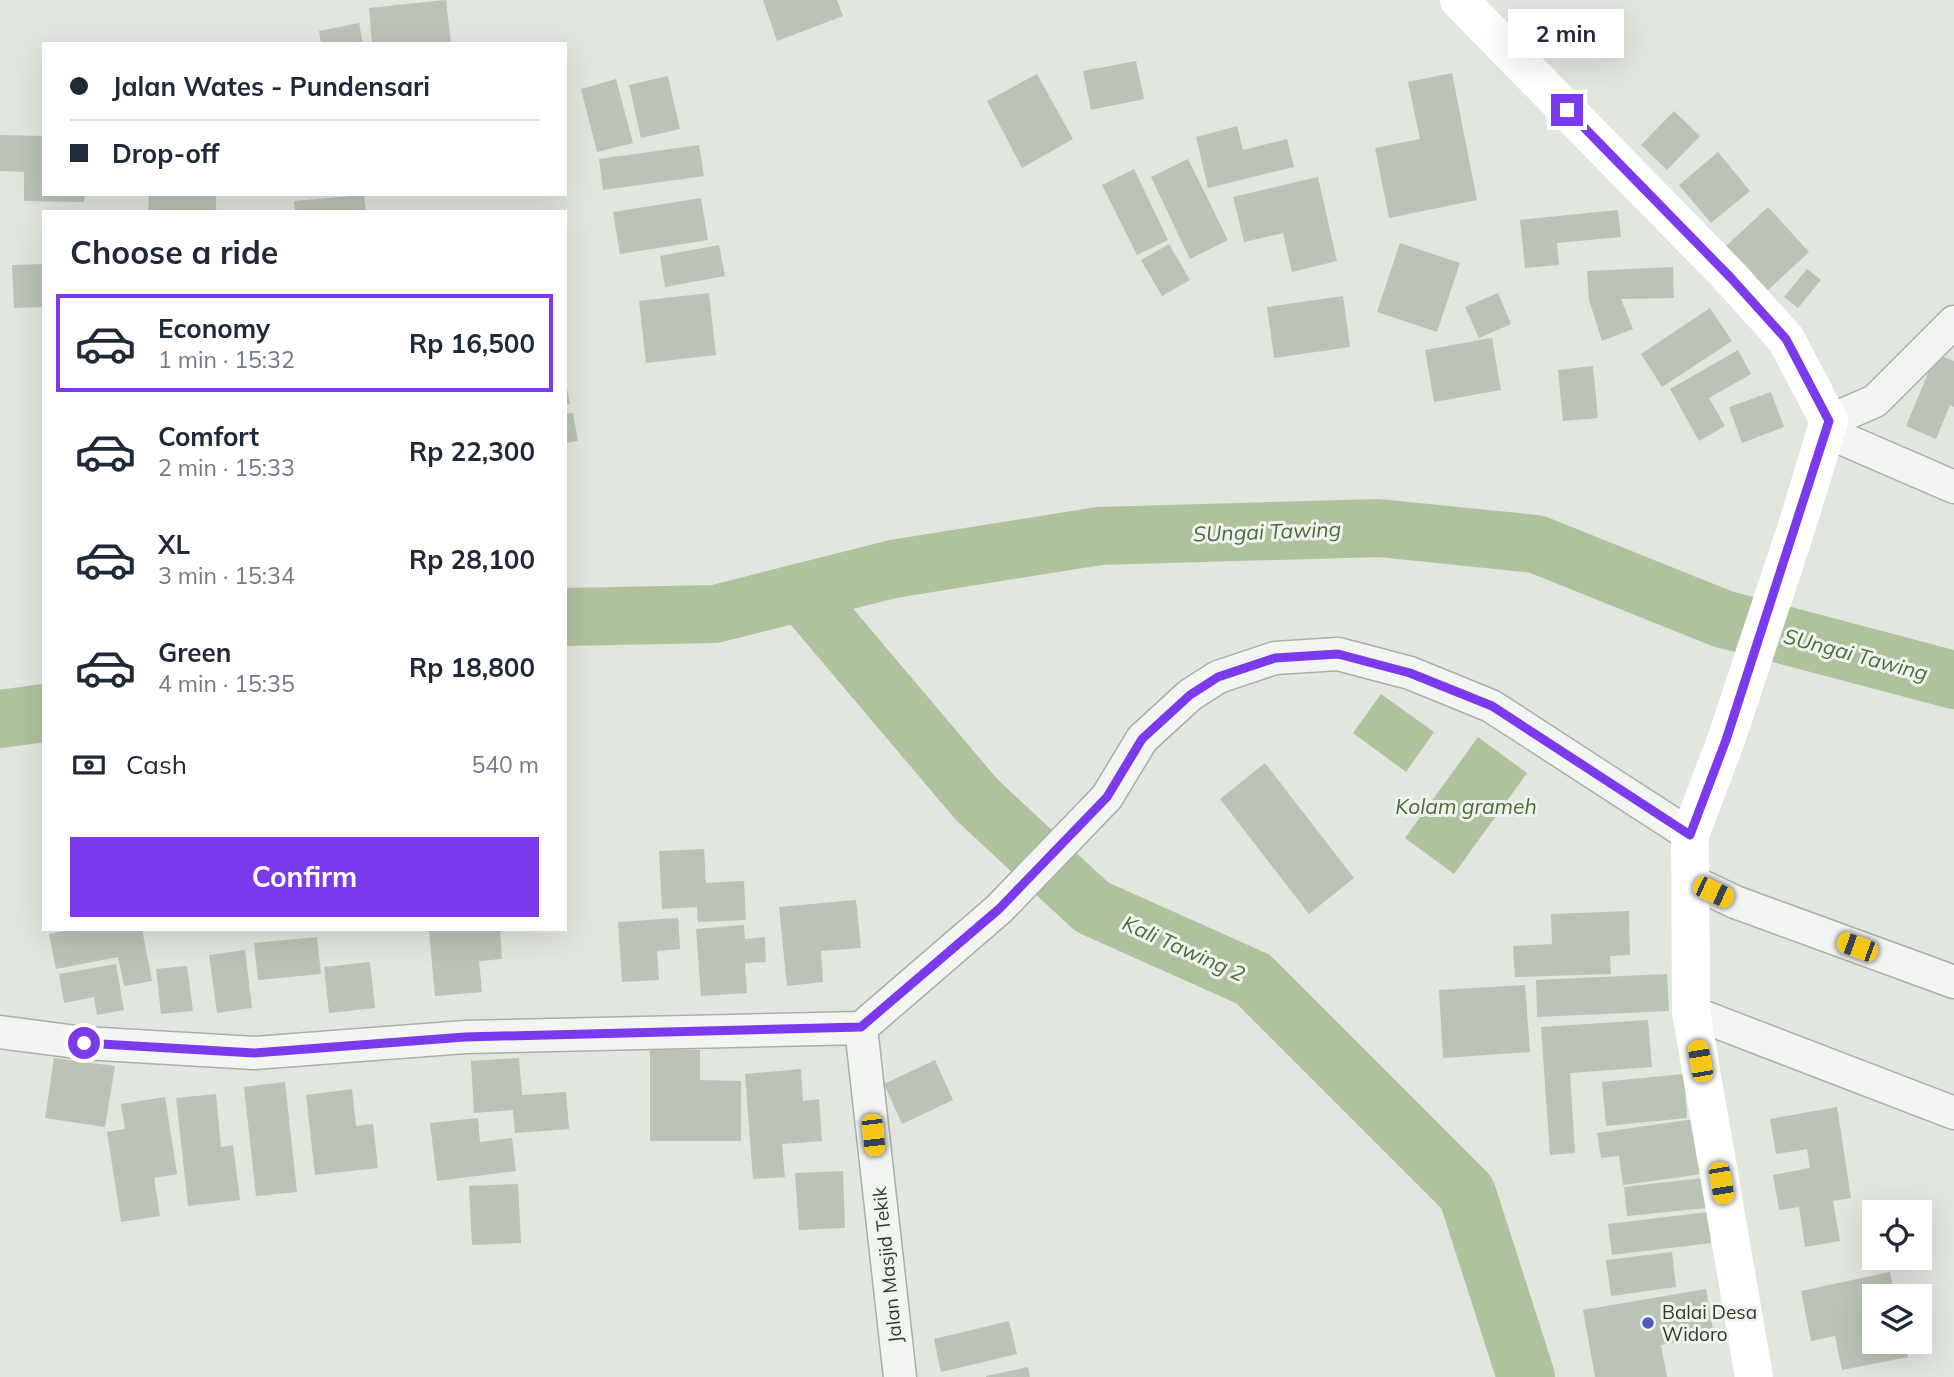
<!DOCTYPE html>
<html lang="en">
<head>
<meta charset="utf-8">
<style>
	body { margin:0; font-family:Mulish,sans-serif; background:#f2f2f3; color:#1f2937; height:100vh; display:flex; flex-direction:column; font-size:26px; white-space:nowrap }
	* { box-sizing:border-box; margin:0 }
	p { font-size:23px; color:#747a83 }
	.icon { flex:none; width:38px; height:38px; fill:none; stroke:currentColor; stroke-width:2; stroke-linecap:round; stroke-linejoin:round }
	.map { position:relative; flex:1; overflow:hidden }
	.drawer { position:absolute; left:42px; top:210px; width:525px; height:721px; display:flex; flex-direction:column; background:#fff; border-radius:0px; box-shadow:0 7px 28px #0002 }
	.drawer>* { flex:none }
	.banner { position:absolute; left:42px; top:42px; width:525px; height:154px; border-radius:0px; box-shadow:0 7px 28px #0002; display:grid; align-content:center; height:154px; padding:0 28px; background:#fff }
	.controls { position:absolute; left:1862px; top:1200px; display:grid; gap:14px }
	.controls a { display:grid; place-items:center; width:70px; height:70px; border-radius:0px; background:#fff; box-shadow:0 7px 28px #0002; font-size:35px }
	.end { position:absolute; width:32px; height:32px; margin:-16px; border:9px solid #7c3aed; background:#fff; box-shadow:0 0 0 4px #fff }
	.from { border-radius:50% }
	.bubble { position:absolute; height:49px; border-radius:0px; background:#fff; box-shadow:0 7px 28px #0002; font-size:23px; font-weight:700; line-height:49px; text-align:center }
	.car { position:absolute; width:21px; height:42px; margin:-21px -10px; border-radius:9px; box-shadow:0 0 5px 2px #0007; background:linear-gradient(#f5c518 24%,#345 0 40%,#f5c518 0 76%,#345 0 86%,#f5c518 0) }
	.banner b { display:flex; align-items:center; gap:24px; height:66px; font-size:26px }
	.banner b+b { border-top:2px solid #e0e1e3 }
	.banner i { width:18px; height:18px; background:#1f2937 }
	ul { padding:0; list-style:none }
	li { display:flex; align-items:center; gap:21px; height:98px; margin:0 14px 10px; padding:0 14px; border:4px solid transparent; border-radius:0px }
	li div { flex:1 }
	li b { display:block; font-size:26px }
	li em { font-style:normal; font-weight:700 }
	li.selected { border-color:#7c3aed }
	li>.icon { width:63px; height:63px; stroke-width:1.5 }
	h2 { padding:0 28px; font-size:32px; line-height:84px }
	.pay { display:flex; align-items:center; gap:18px; height:77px; padding:0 28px; font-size:26px }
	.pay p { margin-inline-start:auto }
	.button { display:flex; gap:14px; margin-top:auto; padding:14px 28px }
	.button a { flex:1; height:80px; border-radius:0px; background:#7c3aed; color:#fff; font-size:28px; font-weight:700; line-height:80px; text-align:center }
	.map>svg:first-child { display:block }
	.water { fill:#aec39d }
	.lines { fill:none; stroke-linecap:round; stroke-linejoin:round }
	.river { stroke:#aec39d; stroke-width:58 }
	.building { fill:#bac3b6 }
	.street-casing { stroke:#a8b0a4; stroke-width:35 }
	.street { stroke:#f2f5f1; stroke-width:32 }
	.secondary { stroke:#fff; stroke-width:38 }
	.route { stroke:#7c3aed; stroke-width:9 }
	.poi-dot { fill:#4f5dc0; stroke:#f0f4ee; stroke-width:2.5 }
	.labels { text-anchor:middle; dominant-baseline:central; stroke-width:6; stroke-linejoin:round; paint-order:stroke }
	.street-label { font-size:19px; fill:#2f3c29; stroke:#f0f4ee }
	.poi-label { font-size:19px; fill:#2f3c29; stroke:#f0f4ee; text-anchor:start }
	.water-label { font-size:21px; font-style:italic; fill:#4d6b37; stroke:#f0f4ee }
</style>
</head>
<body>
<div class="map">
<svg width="1954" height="1377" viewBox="0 0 1954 1377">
	<rect width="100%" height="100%" fill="#e1e6de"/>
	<!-- water -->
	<path class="water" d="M1381 694 1434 732 1406 772 1353 733Z
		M1478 737 1527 773 1454 874 1405 838Z"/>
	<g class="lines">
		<!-- river -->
		<path class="river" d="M801 592 977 800 1092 907 1253 979 1467 1193 1526 1377
			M565 617 715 614 893 569 1099 536 1379 528 1536 544 1723 619 1954 680
			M0 719 44 713"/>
	</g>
	<!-- building -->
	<path class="building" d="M446 0 451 44H372L369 8Z
		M763 0H837L843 16 777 41Z
		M359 23 363 44H321L319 31Z
		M1136 61 1144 99 1091 110 1083 71Z
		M1452 73 1477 200 1389 218 1375 148 1420 139 1408 82Z
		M1037 74 1073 139 1022 168 987 101Z
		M668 76 680 129 641 138 629 85Z
		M616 79 633 143 597 152 581 89Z
		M1674 111 1700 136 1667 170 1641 145Z
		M1237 126 1243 150 1287 139 1294 167 1208 188 1196 137Z
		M0 135 44 136V194H85L84 202 24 201V172L0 171Z
		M699 145 704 176 603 190 599 159Z
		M1718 152 1750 191 1711 223 1679 185Z
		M1188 159 1228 240 1190 259 1151 177Z
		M1134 169 1168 240 1137 255 1102 185Z
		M1318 177 1337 261 1292 272 1283 233 1244 242 1233 197Z
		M149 194H216V212H148Z
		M364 195 366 212H295L294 201Z
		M701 198 708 240 620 254 613 212Z
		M1768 207 1809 252 1767 291 1726 246Z
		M1618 210 1621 237 1557 243 1559 265 1525 268 1520 220Z
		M1400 243 1460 263 1437 332 1377 312Z
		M1169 244 1190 280 1162 296 1141 260Z
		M719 245 725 276 665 287 660 256Z
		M44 264V307L14 308 12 265Z
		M1673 267 1674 298 1621 299 1633 329 1602 341 1589 300 1587 271Z
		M1807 269 1821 280 1798 308 1784 297Z
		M709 293 716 355 646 363 639 301Z
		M1498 293 1511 324 1479 338 1465 307Z
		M1343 296 1350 347 1274 358 1267 307Z
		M1710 308 1732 341 1662 387 1641 354Z
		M1492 338 1501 390 1434 402 1425 350Z
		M1738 350 1751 374 1709 398 1725 426 1699 441 1670 389Z
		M1936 354 1954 361V407L1950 405 1936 439 1906 426Z
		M1593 366 1598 418 1563 421 1558 370Z
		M565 377 570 404 565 405Z
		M1771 392 1784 427 1742 443 1729 407Z
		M573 413 578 441 565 443V414Z
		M1265 763 1354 878 1309 914 1220 799Z
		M704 849 706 883 744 881 746 920 698 922 697 907 662 909 659 851Z
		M856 900 861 948 821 951 823 982 787 986 779 907Z
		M1629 911 1630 955 1610 956 1611 974 1515 977 1513 946 1552 944 1551 914Z
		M678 918 680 949 657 951 659 980 622 982 618 922Z
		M744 925 745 939 765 937 766 962 745 963 747 993 701 996 696 929Z
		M75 929H142L152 981 124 986 118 957 56 969 49 934Z
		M450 929H500L502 959 479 961 482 992 435 996 429 931Z
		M317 937 321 974 258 980 254 943Z
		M245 950 252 1008 217 1013 209 955Z
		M370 962 375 1008 329 1013 324 967Z
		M116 964 124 1010 97 1015 94 997 64 1003 59 974Z
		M187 966 193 1011 161 1014 156 969Z
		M1667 974 1669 1011 1537 1017 1536 980Z
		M1525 985 1530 1052 1443 1058 1439 990Z
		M1648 1020 1652 1067 1570 1073 1575 1153 1550 1155 1541 1027Z
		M650 1049 700 1050V1080L741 1081V1141H650Z
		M54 1058 115 1066 105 1127 45 1118Z
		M519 1058 522 1095 566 1092 569 1129 515 1133 513 1110 474 1113 471 1061Z
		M935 1060 953 1100 902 1124 884 1084Z
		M801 1069 803 1101 819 1099 822 1141 782 1144 785 1177 753 1179 745 1074Z
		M1684 1074 1687 1118 1606 1126 1602 1082Z
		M285 1082 297 1192 256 1196 244 1087Z
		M352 1089 356 1126 373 1124 378 1168 315 1175 306 1095Z
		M216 1094 221 1147 233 1145 240 1200 188 1206 176 1098Z
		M165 1097 177 1174 154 1178 160 1216 121 1222 107 1132 125 1129 121 1104Z
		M1837 1107 1851 1198 1833 1201 1840 1241 1805 1247 1799 1207 1779 1210 1773 1175 1810 1168 1807 1149 1776 1154 1770 1119Z
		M478 1118 480 1142 512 1138 516 1171 437 1181 430 1123Z
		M1694 1119 1702 1174 1623 1185 1619 1156 1601 1158 1597 1133Z
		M843 1171 845 1228 799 1230 795 1173Z
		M1703 1178 1706 1208 1627 1216 1624 1187Z
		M518 1184 521 1243 472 1245 469 1186Z
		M1708 1212 1711 1243 1612 1255 1608 1224Z
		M1672 1252 1676 1287 1611 1296 1606 1260Z
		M1890 1272 1895 1297H1874V1342H1905L1908 1357 1842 1370 1835 1336 1811 1341 1801 1291Z
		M1706 1289 1714 1336 1661 1345 1667 1377H1595L1583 1310Z
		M1009 1321 1017 1354 941 1372 934 1339Z
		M1028 1367 1030 1377H986V1376Z"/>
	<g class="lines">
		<defs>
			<path id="street" d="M1829 421 1875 401 1954 322
				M1827 432 1954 487
				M1691 881 1735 902 1954 982
				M1691 1012 1954 1113
				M861 1028 900 1377
				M0 1032 84 1043 254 1053 465 1037 861 1028 999 909 1107 797 1142 739 1190 695 1218 677 1275 658 1338 654 1410 673 1491 706 1690 835"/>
		</defs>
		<!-- street casing -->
		<use href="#street" class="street-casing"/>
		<!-- street -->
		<use href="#street" class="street"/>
		<!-- secondary -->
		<path class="secondary" d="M1459 0 1731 278 1786 339 1829 421 1797 526 1726 740 1690 835 1691 1012 1754 1377"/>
	</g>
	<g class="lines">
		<!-- route -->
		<path class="route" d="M84 1043 254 1053 465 1037 861 1027 999 909 1107 797 1142 739 1190 695 1218 677 1275 658 1338 654 1410 673 1492 706 1690 835 1726 740 1829 421 1786 339 1731 278 1567 110"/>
	</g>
	<!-- markers -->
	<circle class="poi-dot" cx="1648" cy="1323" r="7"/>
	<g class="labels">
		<!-- street labels -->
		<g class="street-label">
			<text transform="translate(887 1265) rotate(-96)">Jalan Masjid Tekik</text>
		</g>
		<!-- poi labels -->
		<g class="poi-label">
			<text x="1662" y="1312">Balai Desa<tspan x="1662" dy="22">Widoro</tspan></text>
		</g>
		<!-- water labels -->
		<g class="water-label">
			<text transform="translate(1267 531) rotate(-2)">SUngai Tawing</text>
			<text transform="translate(1856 654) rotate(15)">SUngai Tawing</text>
			<text x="1466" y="806">Kolam grameh</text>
			<text transform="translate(1184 948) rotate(24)">Kali Tawing 2</text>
		</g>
	</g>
</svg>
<div class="controls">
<a><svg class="icon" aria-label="locate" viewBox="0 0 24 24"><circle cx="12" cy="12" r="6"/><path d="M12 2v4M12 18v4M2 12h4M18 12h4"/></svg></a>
<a><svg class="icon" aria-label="layers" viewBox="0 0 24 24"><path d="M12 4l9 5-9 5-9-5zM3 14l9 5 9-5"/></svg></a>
</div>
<i class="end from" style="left:84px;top:1043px"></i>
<i class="end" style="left:1567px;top:110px"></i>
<div class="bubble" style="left:1508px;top:9px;width:116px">2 min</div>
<i class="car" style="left:1713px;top:892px;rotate:115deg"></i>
<i class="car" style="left:1857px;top:947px;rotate:290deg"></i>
<i class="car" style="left:1700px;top:1061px;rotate:350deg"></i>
<i class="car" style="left:873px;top:1135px;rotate:174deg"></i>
<i class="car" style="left:1721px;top:1183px;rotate:170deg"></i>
<div class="banner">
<b><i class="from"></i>Jalan Wates - Pundensari</b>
<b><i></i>Drop-off</b>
</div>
<section class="drawer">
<h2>Choose a ride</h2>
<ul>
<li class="selected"><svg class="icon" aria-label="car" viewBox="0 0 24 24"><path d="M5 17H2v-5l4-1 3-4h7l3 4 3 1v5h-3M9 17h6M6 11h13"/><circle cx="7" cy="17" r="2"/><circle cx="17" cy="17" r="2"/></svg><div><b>Economy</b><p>1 min · 15:32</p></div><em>Rp 16,500</em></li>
<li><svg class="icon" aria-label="car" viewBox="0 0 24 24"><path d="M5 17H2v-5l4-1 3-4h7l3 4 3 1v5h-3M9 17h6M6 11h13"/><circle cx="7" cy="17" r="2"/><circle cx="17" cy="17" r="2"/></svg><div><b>Comfort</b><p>2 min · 15:33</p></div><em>Rp 22,300</em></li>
<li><svg class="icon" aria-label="car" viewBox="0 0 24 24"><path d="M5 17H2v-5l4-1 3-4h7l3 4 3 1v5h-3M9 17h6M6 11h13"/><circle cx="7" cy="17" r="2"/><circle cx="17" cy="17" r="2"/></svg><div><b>XL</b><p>3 min · 15:34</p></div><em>Rp 28,100</em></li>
<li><svg class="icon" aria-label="car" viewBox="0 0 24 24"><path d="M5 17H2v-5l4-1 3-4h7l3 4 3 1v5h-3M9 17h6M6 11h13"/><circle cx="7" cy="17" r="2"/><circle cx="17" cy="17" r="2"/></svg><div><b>Green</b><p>4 min · 15:35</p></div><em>Rp 18,800</em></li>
</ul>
<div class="pay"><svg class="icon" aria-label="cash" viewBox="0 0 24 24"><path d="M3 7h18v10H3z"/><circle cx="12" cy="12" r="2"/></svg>Cash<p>540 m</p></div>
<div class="button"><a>Confirm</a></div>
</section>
</div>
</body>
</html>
